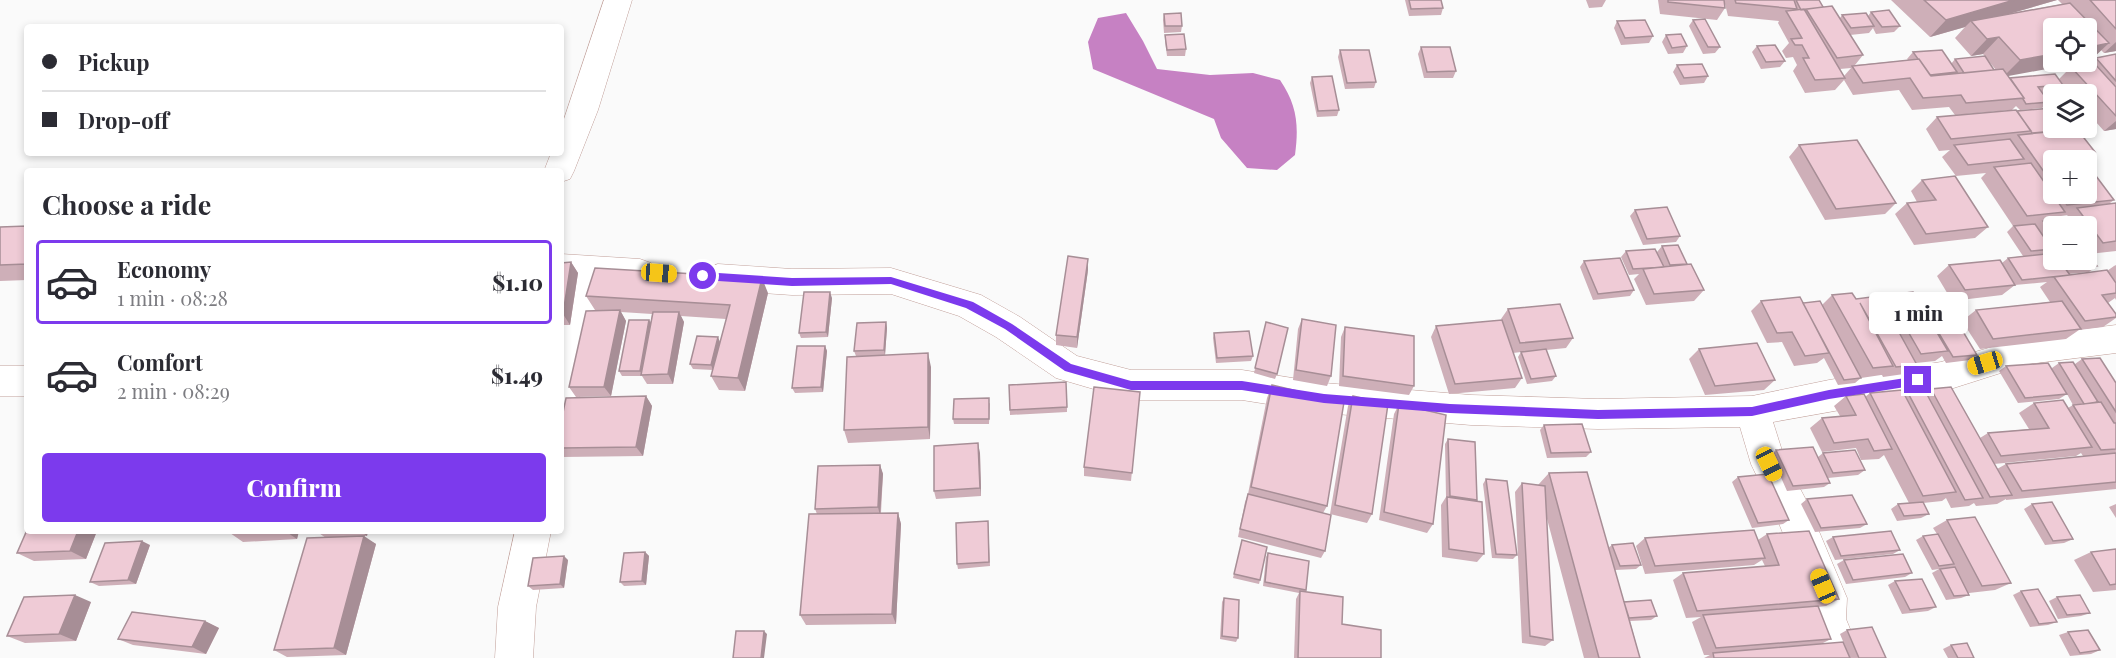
<!DOCTYPE html>
<html lang="en">
<head>
<meta charset="utf-8">
<style>
	body { margin:0; font-family:"Playfair Display",serif; background:#f7f7f7; color:#2b2b33; height:100vh; display:flex; flex-direction:column; font-size:22px; white-space:nowrap }
	* { box-sizing:border-box; margin:0 }
	p { font-size:20px; color:#7c7c81 }
	.icon { flex:none; width:33px; height:33px; fill:none; stroke:currentColor; stroke-width:2; stroke-linecap:round; stroke-linejoin:round }
	.map { position:relative; flex:1; overflow:hidden }
	.details { position:absolute; left:24px; top:168px; width:540px; height:366px; display:flex; flex-direction:column; background:#fff; border-radius:6px; box-shadow:0 3px 9px #0003 }
	.details>* { flex:none }
	.guide { position:absolute; left:24px; top:24px; width:540px; height:132px; border-radius:6px; box-shadow:0 3px 9px #0003; display:grid; align-content:center; height:132px; padding:0 18px; background:#fff }
	.controls { position:absolute; left:2043px; top:18px; display:grid; gap:12px }
	.controls a { display:grid; place-items:center; width:54px; height:54px; border-radius:6px; background:#fff; box-shadow:0 3px 9px #0003; font-size:30px }
	.end { position:absolute; width:27px; height:27px; margin:-14px; border:8px solid #7c3aed; background:#fff; box-shadow:0 0 0 3px #fff }
	.from { border-radius:50% }
	.bubble { position:absolute; height:42px; border-radius:6px; background:#fff; box-shadow:0 3px 9px #0003; font-size:20px; font-weight:800; line-height:42px; text-align:center }
	.car { position:absolute; width:18px; height:36px; margin:-18px -9px; border-radius:8px; box-shadow:0 0 4px 2px #0007; background:linear-gradient(#f5c518 24%,#345 0 40%,#f5c518 0 76%,#345 0 86%,#f5c518 0) }
	.guide b { display:flex; align-items:center; gap:21px; height:57px; font-size:22px }
	.guide b+b { border-top:2px solid #e1e1e2 }
	.guide i { width:15px; height:15px; background:#2b2b33 }
	ul { padding:0; list-style:none }
	li { display:flex; align-items:center; gap:18px; height:84px; margin:0 12px 9px; padding:0 6px; border:3px solid transparent; border-radius:6px }
	li div { flex:1 }
	li b { display:block; font-size:22px }
	li em { font-style:normal; font-weight:800 }
	li.selected { border-color:#7c3aed }
	li>.icon { width:54px; height:54px; stroke-width:1.5 }
	h2 { padding:0 18px; font-size:27px; line-height:72px }
	.action { display:flex; gap:12px; margin-top:auto; padding:12px 18px }
	.action a { flex:1; height:69px; border-radius:6px; background:#7c3aed; color:#fff; font-size:24px; font-weight:800; line-height:69px; text-align:center }
	.map>svg:first-child { display:block }
	.water { fill:#c681c3 }
	.lines { fill:none; stroke-linecap:round; stroke-linejoin:round }
	.minor-casing { stroke:#c19f99; stroke-width:1 }
	.minor { fill:#fff; fill-rule:evenodd }
	.wall { fill:#ceafb8; fill-rule:evenodd }
	.shaded-wall { fill:#a78e96 }
	.building { fill:#efcbd6; stroke:#a78e96; stroke-width:1.5 }
	.route { fill:#7c3aed }
</style>
</head>
<body>
<div class="map">
<svg width="2116" height="658" viewBox="0 0 2116 658">
	<rect width="100%" height="100%" fill="#fafafa"/>
	<!-- water -->
	<path class="water" d="M1126 13 1143 41 1157 69 1210 75 1253 73 1280 80C1297 105 1299 125 1295 155L1277 170 1247 168 1221 138 1214 119 1093 69 1088 42 1098 18Z"/>
	<g class="lines">
		<defs>
			<path id="minor" d="M604 0H632L598 110 574 171 570 179 561 182V171H544L551 153H561V128Z
				M561 254 640 259 651 263 656 272 651 281 640 285 605 283 578 402 573 413 561 417V331L573 281 561 280Z
				M718 264 792 269 891 268 981 295 1020 317 1077 356 1131 370H1242L1324 383 1471 395 1598 399 1752 396 1829 380 1941 362 2029 336 2116 325V353L2029 364 1941 392 1773 422 1785 460 1805 498 1847 598 1846 619 1862 658H1824L1808 619 1809 598 1776 516 1751 464 1740 427 1598 429 1471 425 1324 413 1242 400H1131L1056 378 996 337 959 316 891 294 792 295 718 290 707 286 702 277 707 268Z
				M0 366H27V396H0Z
				M515 531H551L536 607 533 658H495L498 607Z"/>
		</defs>
		<!-- minor casing -->
		<use href="#minor" class="minor-casing"/>
		<!-- minor -->
		<use href="#minor" class="minor"/>
	</g>
	<!-- wall -->
	<path class="wall" d="M1405 0H1441L1443 8 1441 15 1409 16Z
		M1586 0H1606L1602 7 1589 8Z
		M1658 0H1724L1725 8 1717 20 1660 14Z
		M1724 0H1819L1823 7 1840 18 1842 15 1868 16 1871 12 1900 26 1894 32 1876 34 1873 28 1869 33 1850 35 1863 55 1855 65 1908 60 1907 59 1913 52 1951 64 1955 59 1994 70H1996L1983 54 1971 56 1955 38 1965 27 1930 37 1891 0H2057L2012 13 2062 4 2058 0H2116V51L2104 53 2101 50 2091 60 2086 61V28L2008 76 2010 78 2059 79 2071 67 2089 64 2096 58 2116 54V129L2104 131 2086 111V94H2072L2060 81 2063 85 2056 91 2042 92 2049 102 2042 108 2020 110 2016 106 2012 110 1955 115 1949 107 1912 110 1899 90 1853 95 1844 80 1835 90 1805 93 1793 71 1797 65 1793 57 1786 58 1782 51 1789 43 1778 23 1779 21 1728 16ZM1851 68 1844 76 1840 69Z
		M1164 14 1182 26 1181 32 1164 33 1163 20Z
		M1693 20 1720 47 1715 53 1703 54 1689 26Z
		M1617 21 1653 36 1649 43 1621 45 1614 28Z
		M1165 35 1186 49 1185 56H1167L1165 41Z
		M1666 35 1687 46 1683 53 1668 54 1662 42Z
		M1757 46 1785 61 1780 67 1761 69 1752 52Z
		M1421 47 1456 71 1453 78H1424L1418 54Z
		M1340 50 1376 82 1374 88 1345 89 1338 57Z
		M1677 65 1708 76 1704 83 1680 85 1673 72Z
		M1312 77 1339 110 1337 116 1317 117 1310 83Z
		M2017 111 2068 130 2095 152 2085 160H2054V194H2086L2114 200 2110 203H2116V251L2089 254 2086 251V226H2054V260H2086L2097 266 2089 272 2069 274 2070 275 2107 271 2114 266 2116 265V300L2115 298 2108 303 2116 314V318L2103 327 2079 330 2066 339 1980 349 1962 321 1976 310 2050 302 2040 287 2047 282 2015 285 2002 295 1952 301 1937 276 1949 265 2002 263 2008 258 2023 256 2007 232 2013 226 1981 178 1986 173 1956 176 1942 157 1950 150 1939 151 1926 129 1937 117ZM2068 215 2063 219 2056 220 2061 216ZM2051 249 2053 253 2046 254Z
		M1799 145 1896 203 1885 214 1825 220 1789 157Z
		M1922 180 1988 227 1975 238 1914 245 1895 214 1907 203 1917 202 1911 191Z
		M1635 210 1680 236 1676 242 1643 245 1630 216Z
		M27 226V280L0 281V227Z
		M1662 246 1687 264 1704 290 1694 301 1646 305 1634 279 1639 274 1629 275 1621 257 1626 251 1657 252Z
		M1584 261 1634 290 1630 296 1593 300 1580 267Z
		M571 262 578 273 570 325H561V263Z
		M1088 270 1077 348 1056 345V335Z
		M768 293 745 391 719 390 711 376 713 370 693 369 690 364 720 342 726 319 681 316 684 322 673 384H647L642 376H622L619 371 649 320 651 322 652 314 621 312 626 321 611 396 576 397 569 387 595 310 586 296Z
		M1832 295 1856 299 1881 300 1887 295 1921 306 1922 305 1977 355 1970 360 1946 363 1942 356 1935 361 1916 363 1917 365 1904 374 1883 377 1882 375H1881L1861 378 1855 383 1838 385 1824 358 1817 363 1794 366 1782 342 1767 343 1751 311 1761 301 1822 305Z
		M832 298 828 337 801 338 799 333Z
		M1508 309 1573 338 1566 348 1546 350 1556 376 1552 381 1527 384 1518 357 1521 352 1513 353 1522 378 1515 388 1449 394 1431 337 1436 326 1502 320 1501 319Z
		M1302 319 1331 376 1327 386 1293 380 1298 329Z
		M886 322 887 328 885 355 931 367 930 439 848 443 844 430 873 356H856L854 351Z
		M1266 322 1277 374 1275 379 1254 373Z
		M1345 327 1414 386 1409 395 1339 386 1341 337Z
		M1214 333 1253 356 1251 361 1216 363 1213 338Z
		M825 346 827 351 823 392 795 393 792 388Z
		M1699 349 1775 380 1764 390 1705 395 1689 359Z
		M2082 359 2116 383V489L2006 500V499L1997 504 1976 506 1974 503 1969 506 1951 508 1946 498 1942 501 1923 503 1929 514 1921 518 1897 521 1891 509 1898 504 1909 503 1884 455 1879 459 1861 460 1856 448 1822 452 1810 428 1822 418 1840 416 1834 406 1846 396 1865 397 1870 393H1903L1907 391 1926 393 1931 389 1980 438 1988 433 2029 429 2019 413 2034 403 2068 408 2073 405 2067 394 2059 399 2018 403 1999 371 2006 366 2052 368 2059 363 2075 364ZM2081 453 2083 456 2006 464 1997 469 1994 464 2076 456Z
		M1009 385 1067 407V412L1010 415Z
		M1272 385 1327 506 1323 513 1325 551 1321 558 1238 537 1245 502 1248 494 1267 398Z
		M1140 392 1131 481 1084 476V467Z
		M646 396 652 406 643 456 563 457 561 455V422Z
		M1353 396 1372 514 1367 523 1330 514 1348 406Z
		M990 403 989 424H954L953 419Z
		M1399 404 1433 524 1427 533 1379 520 1394 414Z
		M1544 425 1591 452 1586 457 1547 458 1540 430Z
		M1448 439 1477 500 1476 501 1484 554 1477 562 1442 557 1441 505 1446 497 1445 444Z
		M1776 450 1818 457 1823 453 1865 470 1858 475 1828 478 1830 483 1824 487 1787 491 1771 455Z
		M980 453 981 496 936 499 934 491Z
		M880 465 883 474 881 513H898L901 524 896 624 806 625 800 615 817 514 815 509Z
		M1549 473 1608 548 1612 545 1641 565 1636 569 1615 570 1624 602 1657 616 1651 620 1630 621 1640 658H1584L1546 515 1553 640 1545 646 1522 643 1515 492 1522 483 1538 486V485Z
		M1738 477 1789 520 1783 524 1752 528 1732 482Z
		M1486 479 1517 555 1513 559 1492 558 1483 484Z
		M1807 499 1867 524 1860 528 1815 532 1801 504Z
		M2032 504 2073 539 2064 543 2045 545 2024 509Z
		M2116 504V518L2109 507Z
		M1947 520 2011 583 1995 590 1969 593V595L1961 598 1946 600 1932 573 1939 569 1932 570 1916 540 1923 536 1937 534 1933 528Z
		M988 521 990 566 958 569 957 564Z
		M27 531H97L86 559 34 561 17 553Z
		M231 531H299L297 539 243 542 230 533Z
		M316 531H368L367 536H361L376 544 346 655 287 657 274 650 326 538Z
		M1767 534 1839 599 1826 606 1818 607 1831 639 1821 644 1850 658H1704L1710 655H1704L1692 622 1701 617 1686 618 1673 580 1683 573 1765 566 1762 560 1754 565 1645 574 1636 546 1645 538 1758 540Z
		M1833 537 1900 550 1893 554 1835 560 1826 541Z
		M1242 540 1260 580 1259 584 1233 578Z
		M150 545 136 584 99 586 90 582Z
		M2116 549V590L2093 592 2074 560 2091 552Z
		M645 552 649 556 646 585 624 586 620 582Z
		M1268 553 1306 590 1305 592 1381 658H1294L1296 599 1299 593 1263 586 1266 557Z
		M568 560 564 588 533 590 528 586Z
		M1844 560 1912 573 1905 577 1846 584 1837 564Z
		M1895 581 1936 607 1928 611 1902 614 1888 585Z
		M2021 591 2057 622 2048 625 2030 627 2013 595Z
		M2057 597 2090 613 2081 616 2058 619 2049 601Z
		M1224 598 1238 638 1236 642 1220 639 1222 602Z
		M91 602 76 641 25 643 7 636Z
		M205 621 219 628 206 654 133 645 118 639Z
		M1847 630 1886 658H1850L1840 634Z
		M2068 632 2100 650 2091 654 2070 656 2059 635Z
		M1951 645 1974 658H1948L1943 649Z"/>
	<!-- shaded-wall -->
	<path class="shaded-wall" d="M2014 0H2057L1974 24 1971 21 1965 27 1930 37 1946 20Z
		M1999 37 1983 54 1971 56 1987 39Z
		M2116 42V51L2104 53Z
		M2109 43 2091 60 2086 61V48Z
		M2054 54V62H2085L2003 77 2020 60Z
		M2116 121V129L2104 131Z
		M1088 259V270L1077 348V337Z
		M571 262 578 273 570 325 563 314Z
		M762 278 768 293 745 391 738 378Z
		M830 292 832 298 828 337 826 332Z
		M620 310 626 321 611 396 604 387Z
		M679 312 684 322 673 384 668 374Z
		M649 320 652 325 643 376 640 371Z
		M886 322 887 328 885 355 884 350Z
		M718 337 720 342 713 370 711 365Z
		M825 346 827 351 823 392 821 387Z
		M928 353 931 367 930 439 928 427Z
		M646 396 652 406 643 456 636 447Z
		M978 443 980 453 981 496 980 488Z
		M880 465 883 474 880 516 878 507Z
		M898 513 901 524 896 624 892 614Z
		M78 531H97L86 559 70 551Z
		M285 531H299L297 539Z
		M360 531H368L367 536Z
		M364 536 376 544 346 655 334 648Z
		M142 541 150 545 136 584 128 580Z
		M645 552 649 556 646 585 642 581Z
		M564 556 568 560 564 588 560 584Z
		M75 595 91 602 76 641 59 634Z
		M205 621 219 628 206 654 192 647Z
		M764 631 767 634 764 658H761Z"/>
	<!-- building -->
	<path class="building" d="M1409 0H1441L1443 8 1411 9Z
		M1668 0H1724L1725 8 1668 2Z
		M1735 0H1794L1797 9 1736 3Z
		M1796 0H1819L1823 7 1801 10Z
		M1924 0H2014L1946 20Z
		M2090 0H2116V29Z
		M2070 3 2109 43 2086 48V28H2054V54L2020 60 1999 37 1987 39 1971 21Z
		M1832 6 1863 55 1837 58 1806 9Z
		M1804 9 1845 78 1815 80 1803 58H1809L1802 45H1795L1791 39 1802 38 1786 11Z
		M1889 10 1900 26 1882 27 1871 12Z
		M1181 13 1182 26H1165L1164 14Z
		M1866 13 1874 26 1851 28 1842 15Z
		M1705 19 1720 47H1708L1693 20Z
		M1645 20 1653 36 1625 38 1617 21Z
		M1184 34 1186 49 1167 50 1165 35Z
		M1681 34 1687 46 1672 48 1666 35Z
		M1775 45 1785 61 1766 62 1757 46Z
		M1421 47H1450L1456 71 1427 72Z
		M1340 50H1369L1376 82 1347 83Z
		M1942 50 1957 72 1930 75 1919 59H1918L1913 52Z
		M2116 54V81L2096 58Z
		M1985 56 1994 70 1964 73 1955 59Z
		M1919 59 1931 76 2003 69 2024 98 1966 103 1961 95 1923 98 1910 78 1863 83 1852 66Z
		M2094 63 2116 87V116L2071 67Z
		M1702 64 1708 76 1684 78 1677 65Z
		M2055 74 2063 85 2038 87 2049 102 2026 104 2023 99 2024 98 2010 78Z
		M1332 76 1339 110 1318 111 1312 77Z
		M2052 108 2054 110V128H2067L2068 130 2032 133 2017 111Z
		M2016 110 2031 131 1951 139 1937 117Z
		M2077 129 2095 152 2063 156 2066 160H2054V186L2018 135Z
		M2010 139 2024 159 1968 165 1954 145Z
		M1857 140 1896 203 1836 209 1799 145Z
		M2031 163 2065 212 2027 216 1994 167Z
		M1955 176 1988 227 1926 234 1907 203 1936 200 1922 180Z
		M2096 176 2114 200 2067 205 2059 194H2086V177Z
		M2116 203V241L2103 243 2077 208Z
		M1667 207 1680 236 1647 239 1635 210Z
		M2063 219 2069 226H2054V237L2043 221Z
		M2035 224 2052 249 2031 251 2014 226Z
		M27 226V264L0 265V227Z
		M1678 245 1687 264 1670 265 1662 246Z
		M1655 249 1664 267 1633 269 1626 251Z
		M2086 252 2097 266 2075 268 2069 260H2086Z
		M2054 253V260H2059L2070 275 2022 280 2008 258Z
		M1068 256 1088 259 1077 337 1056 335Z
		M1620 258 1634 290 1598 294 1584 261Z
		M2000 260 2015 285 1965 290 1949 265Z
		M571 262 563 314H561V263Z
		M1691 264 1704 290 1654 294 1643 269Z
		M595 268 762 278 738 378 711 376 730 305 586 296Z
		M2107 270 2116 283V293L2102 295 2116 314V317L2085 321 2054 277Z
		M804 292H830L826 332 799 333Z
		M1913 292 1948 351 1921 354 1887 295Z
		M1852 293 1856 299 1879 296 1917 365 1896 367 1860 303 1893 366 1873 368 1832 295Z
		M1800 297 1829 353 1805 356 1792 332 1777 333 1761 301Z
		M1820 301 1861 378 1844 380 1803 303Z
		M2062 301 2081 329 1993 339 1976 310Z
		M1946 303 1977 355 1953 357 1922 305Z
		M1560 304 1573 338 1520 343 1508 309Z
		M620 310 604 387H569L586 311Z
		M653 312H679L668 374 641 375Z
		M1302 319 1336 325 1331 376 1296 370Z
		M629 320H649L640 371H619Z
		M1502 320 1522 378 1455 384 1436 326Z
		M886 322 884 350 854 351 857 323Z
		M1266 322 1288 328 1277 374 1255 368Z
		M1345 327 1414 336V386L1343 376Z
		M1249 331 1253 356 1217 358 1214 333Z
		M697 336 718 337 711 365 690 364Z
		M1757 343 1775 380 1715 386 1699 349Z
		M797 346H825L821 387 792 388Z
		M1546 349 1556 376 1531 379 1521 352Z
		M928 353V427L844 430 847 357Z
		M2100 358 2116 383V412L2082 359Z
		M2073 362 2098 402 2084 404 2059 363Z
		M2048 363 2067 394 2025 398 2006 366Z
		M1066 382 1067 407 1010 410 1009 385Z
		M1272 385 1344 402 1327 506 1251 487Z
		M1094 387 1140 392 1132 473 1084 467Z
		M1951 387 2012 495 1990 497 1931 389Z
		M1924 389 1983 498 1965 500 1907 391Z
		M1902 390 1956 492 1923 496 1870 393Z
		M1864 394 1892 449 1874 451 1868 439 1834 443 1822 418 1856 415 1846 396Z
		M646 396 636 447 561 448V422L566 398Z
		M1353 396 1388 404 1372 514 1335 505Z
		M989 398V419H953L954 399Z
		M2063 400 2092 447 2001 456 1988 433 2049 428 2034 403Z
		M2101 402 2114 423H2116V449L2101 450 2073 405Z
		M1399 404 1446 415 1433 524 1384 512Z
		M1582 424 1591 452 1551 453 1544 425Z
		M1448 439 1475 442 1477 500 1450 496Z
		M978 443 980 488 934 491V446Z
		M1813 447 1830 483 1793 486 1776 450Z
		M1855 450 1865 470 1833 473 1823 453Z
		M2116 453V482L2022 491 2006 464Z
		M880 465 878 507 815 509 818 466Z
		M1587 472 1640 658H1599L1549 473Z
		M1768 474 1789 520 1758 523 1738 477Z
		M1486 479 1507 481 1517 555 1496 554Z
		M1522 483 1545 486 1553 640 1530 636Z
		M1248 494 1331 515 1325 551 1240 529Z
		M1852 495 1867 524 1821 528 1807 499Z
		M1447 497 1482 502 1484 554 1449 549Z
		M1923 502 1929 514 1904 516 1898 504Z
		M2052 502 2073 539 2053 541 2032 504Z
		M898 513 892 614 800 615 809 514Z
		M1975 517 2011 583 1982 586 1947 520Z
		M988 521 989 562 957 564 956 523Z
		M27 530V531H78L70 551 17 553Z
		M1754 530 1765 558 1655 566 1645 538Z
		M231 531H285L230 533Z
		M1809 531 1839 599 1697 611 1683 573 1779 565 1767 534Z
		M1891 531 1900 550 1841 556 1833 537Z
		M1938 534 1954 564 1939 566 1923 536Z
		M364 536 334 648 274 650 307 538Z
		M1242 540 1267 547 1260 580 1234 574Z
		M142 541 128 580 90 582 105 543Z
		M1633 543 1641 565 1620 566 1612 545Z
		M2116 549V584L2110 585 2091 552Z
		M645 552 642 581 620 582 624 553Z
		M1268 553 1309 561 1306 590 1265 582Z
		M1903 554 1912 573 1853 580 1844 560Z
		M564 556 560 584 528 586 533 558Z
		M1955 567 1969 595 1954 596 1940 569Z
		M1922 579 1936 607 1910 610 1895 581Z
		M2038 589 2057 622 2039 624 2021 591Z
		M1300 591 1343 597 1342 624 1381 630V658H1298Z
		M75 595 59 634 7 636 24 597Z
		M2080 595 2090 613 2067 615 2057 597Z
		M1224 598 1239 600 1238 638 1222 636Z
		M1651 600 1657 616 1629 618 1624 602Z
		M1818 606 1831 639 1716 648 1703 615Z
		M132 612 205 621 192 647 118 639Z
		M1872 627 1886 658H1859L1847 630Z
		M2088 630 2100 650 2080 653 2068 632Z
		M736 631H764L761 658H733Z
		M1843 642 1850 658H1714L1713 653Z
		M1967 643 1974 658H1958L1951 645Z"/>
	<!-- route -->
	<path class="route" d="M703 272 792 278 891 277 973 302 1012 324 1071 364 1131 381H1242L1324 394 1450 404 1598 410 1752 407 1829 390 1918 376 1923 380 1918 385 1829 399 1752 416 1598 419 1450 413 1324 403 1242 390H1131L1065 371 1005 329 966 308 891 284 792 286 703 280 698 276Z"/>
</svg>
<div class="controls">
<a><svg class="icon" aria-label="locate" viewBox="0 0 24 24"><circle cx="12" cy="12" r="6"/><path d="M12 2v4M12 18v4M2 12h4M18 12h4"/></svg></a>
<a><svg class="icon" aria-label="layers" viewBox="0 0 24 24"><path d="M12 4l9 5-9 5-9-5zM3 14l9 5 9-5"/></svg></a>
<a>+</a>
<a>−</a>
</div>
<i class="end from" style="left:703px;top:276px"></i>
<i class="end" style="left:1918px;top:380px"></i>
<div class="bubble" style="left:1869px;top:292px;width:99px">1 min</div>
<i class="car" style="left:659px;top:273px;rotate:94deg"></i>
<i class="car" style="left:1985px;top:363px;rotate:253deg"></i>
<i class="car" style="left:1769px;top:464px;rotate:154deg"></i>
<i class="car" style="left:1823px;top:586px;rotate:337deg"></i>
<div class="guide">
<b><i class="from"></i>Pickup</b>
<b><i></i>Drop-off</b>
</div>
<section class="details">
<h2>Choose a ride</h2>
<ul>
<li class="selected"><svg class="icon" aria-label="car" viewBox="0 0 24 24"><path d="M5 17H2v-5l4-1 3-4h7l3 4 3 1v5h-3M9 17h6M6 11h13"/><circle cx="7" cy="17" r="2"/><circle cx="17" cy="17" r="2"/></svg><div><b>Economy</b><p>1 min · 08:28</p></div><em>$1.10</em></li>
<li><svg class="icon" aria-label="car" viewBox="0 0 24 24"><path d="M5 17H2v-5l4-1 3-4h7l3 4 3 1v5h-3M9 17h6M6 11h13"/><circle cx="7" cy="17" r="2"/><circle cx="17" cy="17" r="2"/></svg><div><b>Comfort</b><p>2 min · 08:29</p></div><em>$1.49</em></li>
</ul>
<div class="action"><a>Confirm</a></div>
</section>
</div>
</body>
</html>
